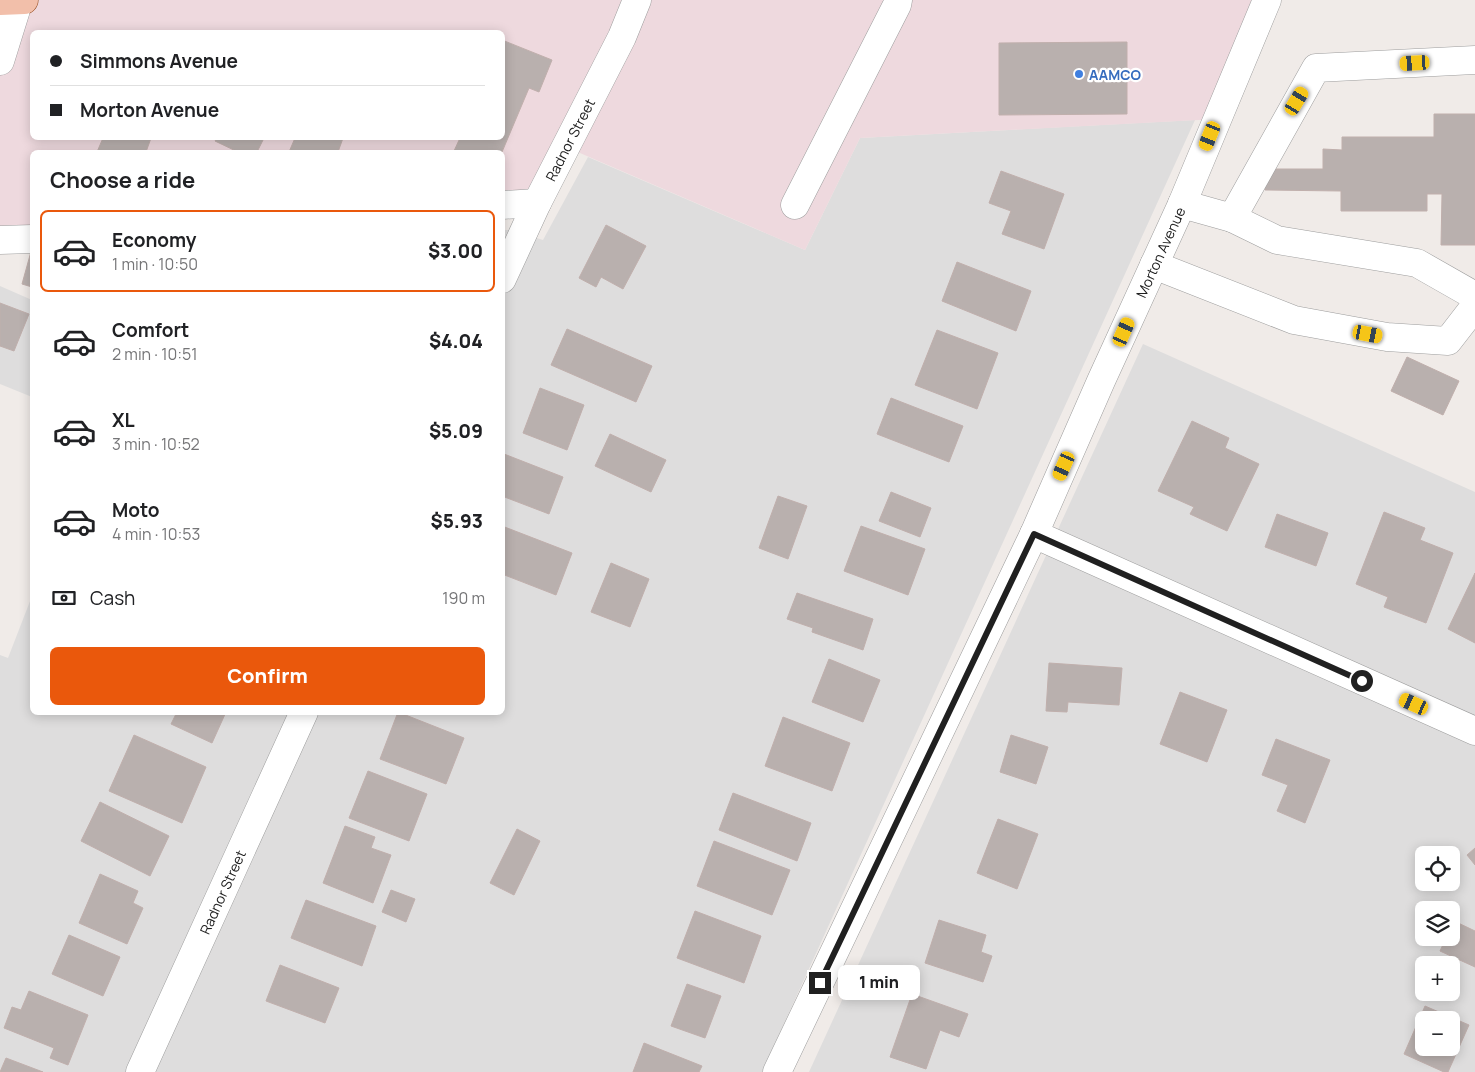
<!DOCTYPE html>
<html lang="en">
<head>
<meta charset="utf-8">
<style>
	body { margin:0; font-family:Manrope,sans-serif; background:#f2f2f2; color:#202124; height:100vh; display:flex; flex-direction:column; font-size:19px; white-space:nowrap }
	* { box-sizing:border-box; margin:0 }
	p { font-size:16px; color:#757577 }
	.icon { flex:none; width:28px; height:28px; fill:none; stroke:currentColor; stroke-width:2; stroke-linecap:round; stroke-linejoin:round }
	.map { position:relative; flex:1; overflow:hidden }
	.side { position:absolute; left:30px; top:150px; width:475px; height:565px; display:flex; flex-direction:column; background:#fff; border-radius:8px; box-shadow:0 2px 12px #0003 }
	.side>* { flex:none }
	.hud { position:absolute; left:30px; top:30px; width:475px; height:110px; border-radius:8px; box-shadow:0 2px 12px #0003; display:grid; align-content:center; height:110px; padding:0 20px; background:#fff }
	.tools { position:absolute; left:1415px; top:846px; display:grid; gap:10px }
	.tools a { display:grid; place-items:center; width:45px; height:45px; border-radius:8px; background:#fff; box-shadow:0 2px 12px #0003; font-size:25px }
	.end { position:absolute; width:22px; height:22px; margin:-11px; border:6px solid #202020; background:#fff; box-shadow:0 0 0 2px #fff }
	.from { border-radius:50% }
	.bubble { position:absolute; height:35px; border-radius:8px; background:#fff; box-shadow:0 2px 12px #0003; font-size:16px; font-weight:800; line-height:35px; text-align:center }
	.car { position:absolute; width:15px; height:30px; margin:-15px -8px; border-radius:6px; box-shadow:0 0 4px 1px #0007; background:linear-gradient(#f5c518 24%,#345 0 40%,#f5c518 0 76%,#345 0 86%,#f5c518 0) }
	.hud b { display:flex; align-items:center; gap:18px; height:48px; font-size:19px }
	.hud b+b { border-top:1px solid #e0e0e0 }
	.hud i { width:12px; height:12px; background:#202124 }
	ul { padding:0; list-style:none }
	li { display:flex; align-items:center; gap:15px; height:82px; margin:0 10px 8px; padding:0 10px; border:2px solid transparent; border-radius:8px }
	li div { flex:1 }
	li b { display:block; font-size:19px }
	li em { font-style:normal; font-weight:800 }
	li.active { border-color:#ea580c }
	li>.icon { width:45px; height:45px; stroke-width:1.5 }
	h2 { padding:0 20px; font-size:22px; line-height:60px }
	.pay { display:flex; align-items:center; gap:12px; height:55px; padding:0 20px; font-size:19px }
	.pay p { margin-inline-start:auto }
	.primary-button { display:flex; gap:10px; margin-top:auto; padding:10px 20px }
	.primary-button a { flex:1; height:58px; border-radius:8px; background:#ea580c; color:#fff; font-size:20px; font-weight:800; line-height:58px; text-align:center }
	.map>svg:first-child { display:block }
	.residential { fill:#dedddd; fill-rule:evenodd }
	.commercial { fill:#eed9de; fill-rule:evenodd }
	.building { fill:#b9b0ae; stroke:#c0afac; fill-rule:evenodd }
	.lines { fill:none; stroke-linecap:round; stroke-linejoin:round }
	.minor-casing { stroke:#9d9d9d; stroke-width:29 }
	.major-casing { stroke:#8c4011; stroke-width:29 }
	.minor { stroke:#fff; stroke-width:28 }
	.major { stroke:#f2bfaa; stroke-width:28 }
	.route { stroke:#202020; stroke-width:6 }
	.shop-dot { fill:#3f7fe0; stroke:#fff; stroke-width:2 }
	.labels { text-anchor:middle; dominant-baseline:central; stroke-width:4.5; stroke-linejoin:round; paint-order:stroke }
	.shop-label { font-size:14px; font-weight:bold; fill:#366cbe; stroke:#fff; text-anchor:start }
	.street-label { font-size:14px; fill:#202020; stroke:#fff }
</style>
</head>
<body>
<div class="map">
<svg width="1475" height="1072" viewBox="0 0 1475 1072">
	<rect width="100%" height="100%" fill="#f0ebe8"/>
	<!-- residential -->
	<path class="residential" d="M1195 120 762 1072H0V655L8 658 32 596V712H502L503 230H511L543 240 588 157 805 250 860 138Z
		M0 286 32 300V397L0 384Z
		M1143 344 1475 492V1072H809ZM1424 855H1451V882H1424ZM1424 910H1451V938H1424ZM1424 965H1451V992H1424ZM1424 1020H1451V1048H1424Z"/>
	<!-- commercial -->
	<path class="commercial" d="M19 0H1267L1217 119 860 138 805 250 566 147 537 203 503 205 502 152H32V239L0 240V61ZM32 32H502V138H32Z"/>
	<!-- building -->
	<path class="building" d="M502 40 552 60 539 92 529 88 502 152H458L454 151 460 138H502Z
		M1127 42V114L999 115V43Z
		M1434 114H1475V245H1441L1442 194H1427V211H1341V191L1265 190V169H1323V149L1342 150V137H1434Z
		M103 138H151L146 152H97Z
		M217 138H264L257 152H238L215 141Z
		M295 138H343L338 152H289Z
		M1001 171 1064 194 1044 249 1002 234 1011 211 989 203Z
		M606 225 646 246 623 289 601 277 596 287 579 278Z
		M32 248V287L22 284Z
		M957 262 1031 291 1016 331 942 301Z
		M0 303 29 314 14 351 0 346Z
		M567 329 652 366 636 402 551 365Z
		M937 330 998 353 977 409 915 385Z
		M1407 357 1459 381 1443 415 1391 391Z
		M540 388 584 405 567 450 523 433Z
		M891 398 963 426 949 462 877 434Z
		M1192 421 1229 438 1225 448 1259 464 1227 531 1190 514 1194 507 1158 491Z
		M610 434 666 460 651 492 595 466Z
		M504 454 563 477 549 514 502 496V459Z
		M891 492 931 508 920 537 879 521Z
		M778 496 807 506 788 559 759 548Z
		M1384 512 1425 528 1420 540 1453 553 1426 623 1384 607 1388 597 1356 584Z
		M1277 514 1328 533 1316 566 1265 547Z
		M502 526 572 553 556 595 502 574Z
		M861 526 925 549 908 595 844 571Z
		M611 563 649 579 630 627 591 612Z
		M1475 573V643L1448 629Z
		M797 593 873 619 863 650 812 632 813 628 787 619Z
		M829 659 880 680 863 722 812 702Z
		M1049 663 1122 668 1119 705 1068 702 1067 712 1046 711Z
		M1180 692 1227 710 1207 762 1160 744Z
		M177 712H226L212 743 171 724Z
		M398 712 464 738 446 784 380 759Z
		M783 717 850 743 832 791 765 766Z
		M134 735 206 767 182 823 109 791Z
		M1011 735 1048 747 1036 784 1000 772Z
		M1276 739 1330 760 1305 823 1277 811 1288 785 1262 775Z
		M368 771 427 794 409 841 349 818Z
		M733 793 811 823 797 861 719 830Z
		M100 802 169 836 150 876 81 841Z
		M998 819 1038 834 1017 889 977 873Z
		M345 826 375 837 371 848 391 855 373 903 323 883Z
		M517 829 540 841 514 895 490 883Z
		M714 841 790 870 772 915 697 886Z
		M1475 848V865L1467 855Z
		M100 874 138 891 133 903 143 908 127 944 79 923Z
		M391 890 415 899 406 922 382 912Z
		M306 900 376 926 362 966 291 938Z
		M695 911 761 936 744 983 677 958Z
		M939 920 986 935 981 952 992 956 983 982 925 963Z
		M1454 921 1475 931V967L1440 951 1446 938H1451V926Z
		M69 935 120 957 103 996 52 974Z
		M280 965 339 988 325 1023 266 1001Z
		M687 984 721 996 705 1038 671 1026Z
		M29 991 88 1015 68 1065 50 1058 54 1048 4 1028 12 1007 21 1010Z
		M912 994 968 1014 959 1037 940 1030 926 1069 890 1057Z
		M1425 1006 1469 1025 1448 1072H1444L1404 1054ZM1424 1020H1451V1048H1424Z
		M644 1043 702 1066 699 1072H633Z
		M6 1058 43 1072H0Z"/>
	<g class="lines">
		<defs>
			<g id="minor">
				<path d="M0 61 19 0"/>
				<path d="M1182 204 1232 218 1316 68 1475 60"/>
				<path d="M502 205 537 203"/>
				<path d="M795 205 897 5 898 0"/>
				<path d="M1232 218 1277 240 1417 263 1475 296"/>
				<path d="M0 240 32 239"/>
				<path d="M1154 265 1294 320 1387 337 1448 341 1475 306"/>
				<path id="s1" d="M502 279 537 203 622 37 637 0"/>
				<path d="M1034 534 1475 731"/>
				<path id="s2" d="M140 1072 304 712"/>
				<path id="s3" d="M777 1072 1034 534 1101 381 1182 204 1267 0"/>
			</g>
			<path id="major" d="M0 1 24 0"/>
		</defs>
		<!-- minor casing -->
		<use href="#minor" class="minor-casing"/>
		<!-- major casing -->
		<use href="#major" class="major-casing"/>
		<!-- minor -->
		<use href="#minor" class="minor"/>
		<!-- major -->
		<use href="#major" class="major"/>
	</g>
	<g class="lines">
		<!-- route -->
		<path class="route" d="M820 983 1034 534 1362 681"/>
	</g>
	<!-- markers -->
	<circle class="shop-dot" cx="1079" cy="74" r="5"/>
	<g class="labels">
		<!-- shop labels -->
		<g class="shop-label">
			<text x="1089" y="74">AAMCO</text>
		</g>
		<!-- street labels -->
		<g class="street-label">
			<text stroke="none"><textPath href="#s1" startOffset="155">Radnor Street</textPath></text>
			<text stroke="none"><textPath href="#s3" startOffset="905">Morton Avenue</textPath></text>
			<text stroke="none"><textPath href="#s2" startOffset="198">Radnor Street</textPath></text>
		</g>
	</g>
</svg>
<div class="tools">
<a><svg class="icon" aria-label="locate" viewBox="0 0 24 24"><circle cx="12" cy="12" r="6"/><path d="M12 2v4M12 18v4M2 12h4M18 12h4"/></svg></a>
<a><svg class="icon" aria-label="layers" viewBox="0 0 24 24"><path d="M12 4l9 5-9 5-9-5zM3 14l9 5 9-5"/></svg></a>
<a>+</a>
<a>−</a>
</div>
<i class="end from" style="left:1362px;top:681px"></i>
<i class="end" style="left:820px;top:983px"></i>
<div class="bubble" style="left:838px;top:965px;width:82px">1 min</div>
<i class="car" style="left:1415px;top:63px;rotate:267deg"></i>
<i class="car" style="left:1297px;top:101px;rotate:31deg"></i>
<i class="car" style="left:1210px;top:136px;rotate:202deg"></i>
<i class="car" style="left:1124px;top:332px;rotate:24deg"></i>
<i class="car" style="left:1368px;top:334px;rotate:101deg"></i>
<i class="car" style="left:1064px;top:466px;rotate:204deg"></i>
<i class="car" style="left:1414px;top:704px;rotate:294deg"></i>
<div class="hud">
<b><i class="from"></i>Simmons Avenue</b>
<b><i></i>Morton Avenue</b>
</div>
<section class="side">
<h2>Choose a ride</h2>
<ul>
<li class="active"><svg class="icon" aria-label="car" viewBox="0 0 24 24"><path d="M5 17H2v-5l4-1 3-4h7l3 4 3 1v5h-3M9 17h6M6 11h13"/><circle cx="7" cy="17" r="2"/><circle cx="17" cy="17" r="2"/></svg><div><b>Economy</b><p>1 min · 10:50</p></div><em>$3.00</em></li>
<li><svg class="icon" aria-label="car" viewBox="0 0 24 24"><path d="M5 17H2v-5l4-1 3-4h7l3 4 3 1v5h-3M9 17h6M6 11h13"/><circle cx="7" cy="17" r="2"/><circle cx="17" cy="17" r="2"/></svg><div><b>Comfort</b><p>2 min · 10:51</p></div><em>$4.04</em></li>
<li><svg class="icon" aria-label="car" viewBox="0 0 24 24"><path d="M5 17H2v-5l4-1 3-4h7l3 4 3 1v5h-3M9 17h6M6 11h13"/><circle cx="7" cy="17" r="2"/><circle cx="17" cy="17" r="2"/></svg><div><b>XL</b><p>3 min · 10:52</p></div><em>$5.09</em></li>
<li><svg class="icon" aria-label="car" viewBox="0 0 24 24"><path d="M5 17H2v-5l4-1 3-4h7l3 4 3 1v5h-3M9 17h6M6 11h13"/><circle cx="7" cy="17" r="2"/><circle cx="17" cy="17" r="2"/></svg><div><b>Moto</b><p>4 min · 10:53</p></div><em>$5.93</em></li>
</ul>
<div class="pay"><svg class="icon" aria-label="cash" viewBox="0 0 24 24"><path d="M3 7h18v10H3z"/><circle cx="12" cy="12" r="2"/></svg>Cash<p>190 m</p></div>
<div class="primary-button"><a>Confirm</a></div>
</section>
</div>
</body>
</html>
